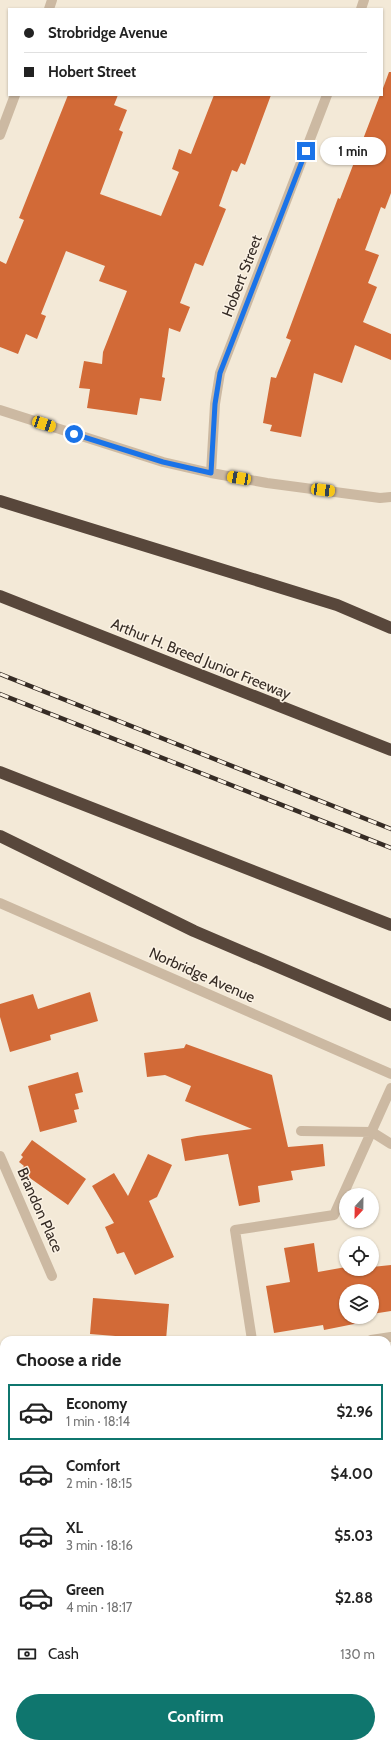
<!DOCTYPE html>
<html lang="en">
<head>
<meta charset="utf-8">
<style>
	body { margin:0; font-family:Cabin,sans-serif; background:#f6f6f6; color:#222; height:100vh; display:flex; flex-direction:column; font-size:15px; white-space:nowrap }
	* { box-sizing:border-box; margin:0 }
	p { font-size:13px; color:#767676 }
	.icon { flex:none; width:22px; height:22px; fill:none; stroke:currentColor; stroke-width:2; stroke-linecap:round; stroke-linejoin:round }
	.map { position:relative; flex:1; overflow:hidden }
	.details { position:absolute; left:0px; top:1336px; width:391px; height:412px; display:flex; flex-direction:column; background:#fff; border-radius:12px 12px 0 0; box-shadow:0 1px 3px #0004 }
	.details>* { flex:none }
	.hud { position:absolute; left:8px; top:8px; width:375px; height:88px; border-radius:0px; box-shadow:0 1px 3px #0004; display:grid; align-content:center; height:88px; padding:0 16px; background:#fff }
	.needle { width:26px; rotate:202deg }
	.controls { position:absolute; left:339px; top:1188px; display:grid; gap:8px }
	.controls a { display:grid; place-items:center; width:40px; height:40px; border-radius:50%; background:#fff; box-shadow:0 1px 3px #0004; font-size:20px }
	.end { position:absolute; width:18px; height:18px; margin:-9px; border:5px solid #1a73e8; background:#fff; box-shadow:0 0 0 2px #fff }
	.from { border-radius:50% }
	.bubble { position:absolute; height:28px; border-radius:14px; background:#fff; box-shadow:0 1px 3px #0004; font-size:13px; font-weight:700; line-height:28px; text-align:center }
	.car { position:absolute; width:12px; height:24px; margin:-12px -6px; border-radius:5px; box-shadow:0 0 3px 1px #0007; background:linear-gradient(#f5c518 24%,#345 0 40%,#f5c518 0 76%,#345 0 86%,#f5c518 0) }
	.hud b { display:flex; align-items:center; gap:14px; height:38px; font-size:15px }
	.hud b+b { border-top:1px solid #e0e0e0 }
	.hud i { width:10px; height:10px; background:#222 }
	ul { padding:0; list-style:none }
	li { display:flex; align-items:center; gap:12px; height:56px; margin:0 8px 6px; padding:0 8px; border:2px solid transparent; border-radius:0px }
	li div { flex:1 }
	li b { display:block; font-size:15px }
	li em { font-style:normal; font-weight:700 }
	li.selected { border-color:#0f766e }
	li>.icon { width:36px; height:36px; stroke-width:1.5 }
	h2 { padding:0 16px; font-size:18px; line-height:48px }
	.pay { display:flex; align-items:center; gap:10px; height:44px; padding:0 16px; font-size:15px }
	.pay p { margin-inline-start:auto }
	.action { display:flex; gap:8px; margin-top:auto; padding:8px 16px }
	.action a { flex:1; height:46px; border-radius:24px; background:#0f766e; color:#fff; font-size:16px; font-weight:700; line-height:46px; text-align:center }
	.map>svg:first-child { display:block }
	.building { fill:#d26a37 }
	.lines { fill:none; stroke-linecap:round; stroke-linejoin:round }
	.minor { stroke:#ccb9a2; stroke-width:10 }
	.highway { stroke:#58473b; stroke-width:12 }
	.rail-casing { stroke:#362c25; stroke-width:4.5 }
	.rail { stroke:#fbf2e4; stroke-width:3; stroke-dasharray:9; stroke-linecap:butt }
	.route { stroke:#1a73e8; stroke-width:5 }
	.labels { text-anchor:middle; dominant-baseline:central; stroke-width:3; stroke-linejoin:round; paint-order:stroke }
	.street-label { font-size:15px; fill:#362c25; stroke:#fbf2e4 }
</style>
</head>
<body>
<div class="map">
<svg width="391" height="1748" viewBox="0 0 391 1748">
	<rect width="100%" height="100%" fill="#f3e9d7"/>
	<!-- building -->
	<path class="building" d="M389 72H391V193L385 209 381 207 365 250 379 255 368 283 377 287 363 322 391 334V360L355 345 342 383 314 373 301 437 270 431 272 425 263 423 271 377 276 378 291 340 286 338 338 198 340 199 380 95H382V91Z
		M68 95H118L114 105 127 110 119 130 123 132 100 194 161 216 179 172 172 169 179 149 191 154 214 95H271L245 165 241 163 237 172 232 170 219 206 226 209 203 266 195 263 180 303 190 307 180 332 169 328 162 377 165 378 161 401 140 398 137 415 87 408 90 389 79 388 84 361 102 364 103 352 127 291 99 281 105 266 66 251 41 314 46 316 37 339 26 334 18 354 0 347V261L6 264 24 220 19 218Z
		M90 992 98 1021 50 1035 51 1040 10 1052 0 1017V1004L33 994 38 1009Z
		M186 1044 272 1075 288 1147 323 1144 325 1166 291 1171 293 1180 258 1186 260 1202 239 1206 228 1154 185 1161 181 1139 197 1136 252 1129 185 1101 191 1086 165 1075 147 1077 144 1053 184 1048Z
		M78 1072 83 1092 75 1094 79 1109 74 1110 77 1122 40 1132 28 1086Z
		M32 1140 86 1179 68 1205 20 1171 24 1166 19 1162 23 1157 21 1155Z
		M148 1154 172 1165 157 1197 149 1201 174 1257 135 1275 124 1252 117 1254 105 1227 114 1223 92 1186 114 1173 128 1196Z
		M314 1243 318 1272 346 1267V1271L372 1269V1267L391 1265V1311L372 1314V1291H346V1317H368L369 1321 324 1330 323 1325 274 1333 266 1286 290 1282 284 1248Z
		M93 1298 169 1304 166 1340 90 1334Z"/>
	<g class="lines">
		<!-- minor -->
		<path class="minor" d="M49 9 52 0
			M361 9 364 0
			M0 135 15 95
			M0 410 163 462 211 473 267 483 380 498 391 497
			M211 473 215 404 220 373 327 95
			M0 903 391 1074
			M301 1131 372 1132 391 1144
			M0 1156 52 1276
			M252 1340 235 1230 334 1215 391 1088
			M371 1340 391 1337
			M387 1425 391 1424
			M106 1744 107 1748
			M228 1744 229 1748"/>
		<!-- highway -->
		<path class="highway" d="M0 501 337 605 391 628
			M0 596 391 750
			M0 772 391 925
			M0 836 194 931 391 1015"/>
		<defs>
			<path id="rail" d="M0 674 391 829
				M0 694 391 848"/>
		</defs>
		<!-- rail casing -->
		<use href="#rail" class="rail-casing"/>
		<!-- rail -->
		<use href="#rail" class="rail"/>
	</g>
	<g class="lines">
		<!-- route -->
		<path class="route" d="M74 434 163 462 211 473 215 404 220 373 306 151"/>
	</g>
	<g class="labels">
		<!-- street labels -->
		<g class="street-label">
			<text transform="translate(242 276) rotate(-69)">Hobert Street</text>
			<text transform="translate(201 659) rotate(22)">Arthur H. Breed Junior Freeway</text>
			<text transform="translate(202 975) rotate(24)">Norbridge Avenue</text>
			<text transform="translate(40 1210) rotate(66)">Brandon Place</text>
		</g>
	</g>
</svg>
<div class="controls">
<a><svg class="needle" viewBox="-14 -14 28 28"><path d="M0-13l5 13h-10z" fill="#e53935"/><path d="M0 13l5-13h-10z" fill="#767676"/></svg></a>
<a><svg class="icon" aria-label="locate" viewBox="0 0 24 24"><circle cx="12" cy="12" r="6"/><path d="M12 2v4M12 18v4M2 12h4M18 12h4"/></svg></a>
<a><svg class="icon" aria-label="layers" viewBox="0 0 24 24"><path d="M12 4l9 5-9 5-9-5zM3 14l9 5 9-5"/></svg></a>
</div>
<i class="end from" style="left:74px;top:434px"></i>
<i class="end" style="left:306px;top:151px"></i>
<div class="bubble" style="left:320px;top:137px;width:66px">1 min</div>
<i class="car" style="left:44px;top:424px;rotate:108deg"></i>
<i class="car" style="left:239px;top:478px;rotate:280deg"></i>
<i class="car" style="left:323px;top:490px;rotate:97deg"></i>
<div class="hud">
<b><i class="from"></i>Strobridge Avenue</b>
<b><i></i>Hobert Street</b>
</div>
<section class="details">
<h2>Choose a ride</h2>
<ul>
<li class="selected"><svg class="icon" aria-label="car" viewBox="0 0 24 24"><path d="M5 17H2v-5l4-1 3-4h7l3 4 3 1v5h-3M9 17h6M6 11h13"/><circle cx="7" cy="17" r="2"/><circle cx="17" cy="17" r="2"/></svg><div><b>Economy</b><p>1 min · 18:14</p></div><em>$2.96</em></li>
<li><svg class="icon" aria-label="car" viewBox="0 0 24 24"><path d="M5 17H2v-5l4-1 3-4h7l3 4 3 1v5h-3M9 17h6M6 11h13"/><circle cx="7" cy="17" r="2"/><circle cx="17" cy="17" r="2"/></svg><div><b>Comfort</b><p>2 min · 18:15</p></div><em>$4.00</em></li>
<li><svg class="icon" aria-label="car" viewBox="0 0 24 24"><path d="M5 17H2v-5l4-1 3-4h7l3 4 3 1v5h-3M9 17h6M6 11h13"/><circle cx="7" cy="17" r="2"/><circle cx="17" cy="17" r="2"/></svg><div><b>XL</b><p>3 min · 18:16</p></div><em>$5.03</em></li>
<li><svg class="icon" aria-label="car" viewBox="0 0 24 24"><path d="M5 17H2v-5l4-1 3-4h7l3 4 3 1v5h-3M9 17h6M6 11h13"/><circle cx="7" cy="17" r="2"/><circle cx="17" cy="17" r="2"/></svg><div><b>Green</b><p>4 min · 18:17</p></div><em>$2.88</em></li>
</ul>
<div class="pay"><svg class="icon" aria-label="cash" viewBox="0 0 24 24"><path d="M3 7h18v10H3z"/><circle cx="12" cy="12" r="2"/></svg>Cash<p>130 m</p></div>
<div class="action"><a>Confirm</a></div>
</section>
</div>
</body>
</html>
